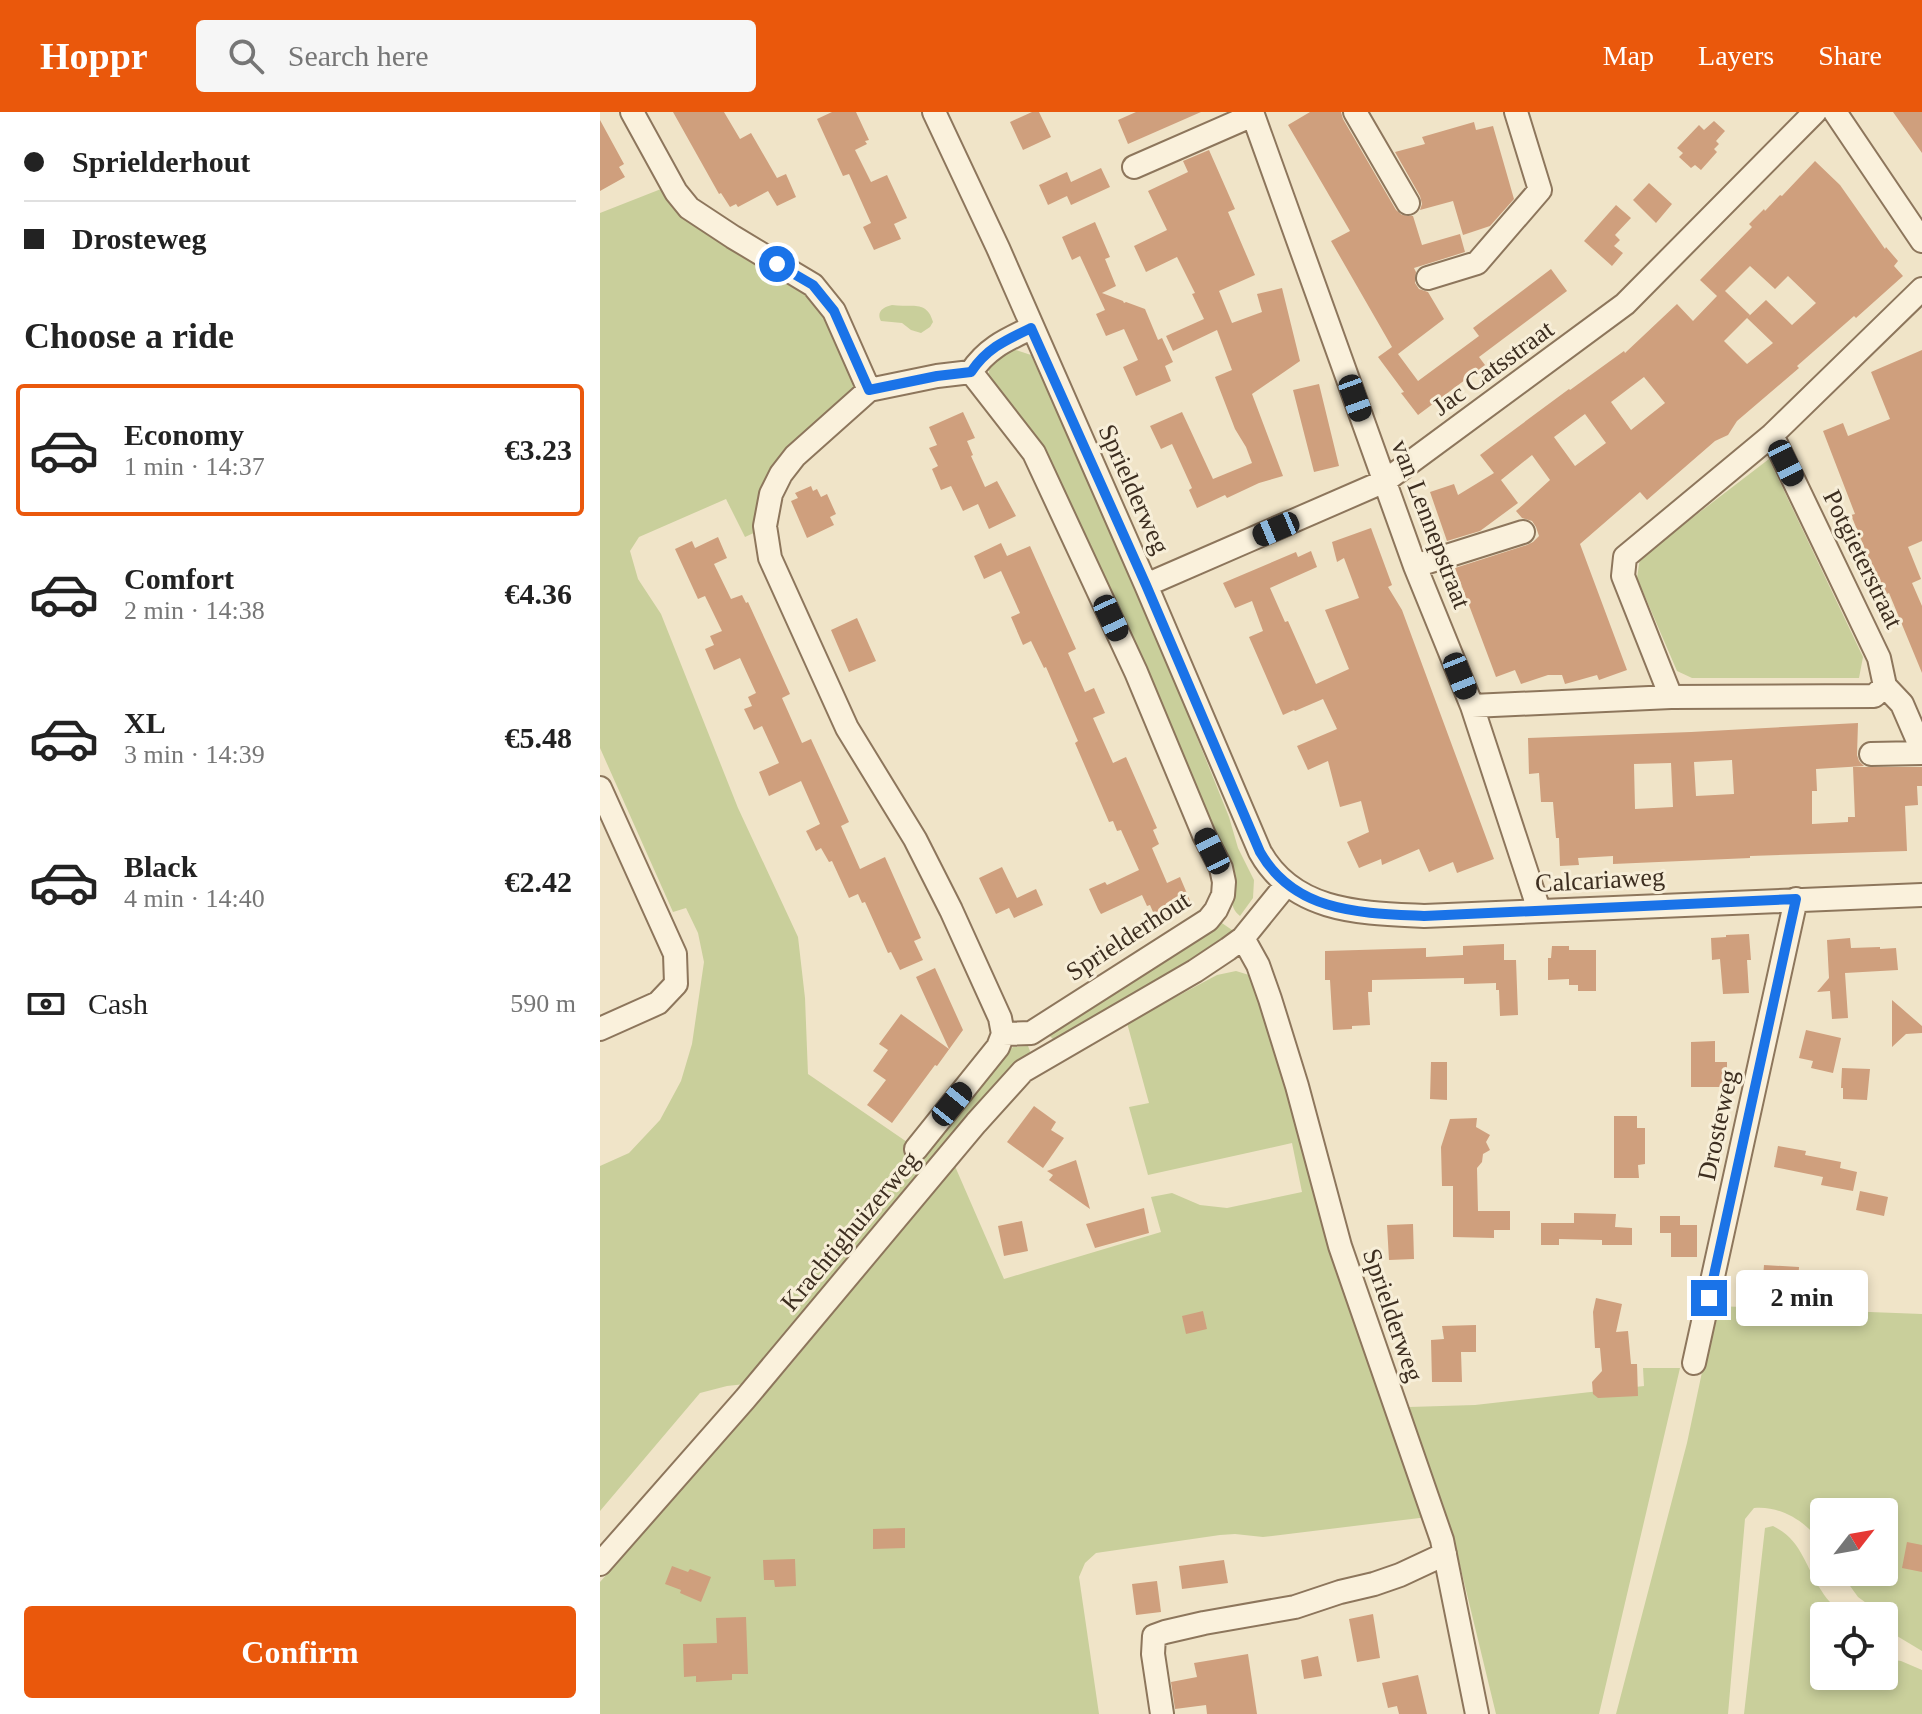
<!DOCTYPE html>
<html lang="en">
<head>
<meta charset="utf-8">
<style>
	body { margin:0; font-family:Georgia,serif; background:#f6f6f6; color:#222; height:100vh; display:flex; flex-direction:column; font-size:30px; white-space:nowrap }
	* { box-sizing:border-box; margin:0 }
	p { font-size:26px; color:#767676 }
	.icon { flex:none; width:44px; height:44px; fill:none; stroke:currentColor; stroke-width:2; stroke-linecap:round; stroke-linejoin:round }
	.map { position:relative; flex:1; overflow:hidden }
	.side { display:flex; flex-direction:column; background:#fff; width:600px }
	.side>* { flex:none }
	.top-card { display:grid; align-content:center; height:176px; padding:0 24px; background:#fff }
	.needle { width:52px; rotate:59deg }
	.controls { position:absolute; left:1210px; top:1386px; display:grid; gap:16px }
	.controls a { display:grid; place-items:center; width:88px; height:88px; border-radius:8px; background:#fff; box-shadow:0 4px 12px #0003; font-size:40px }
	.end { position:absolute; width:36px; height:36px; margin:-18px; border:10px solid #1a73e8; background:#fff; box-shadow:0 0 0 4px #fff }
	.from { border-radius:50% }
	.bubble { position:absolute; height:56px; border-radius:8px; background:#fff; box-shadow:0 4px 12px #0003; font-size:26px; font-weight:800; line-height:56px; text-align:center }
	.car { position:absolute; width:24px; height:48px; margin:-24px -12px; border-radius:10px; box-shadow:0 0 6px 2px #0007; background:linear-gradient(#222 24%,#8ab4d8 0 40%,#222 0 76%,#8ab4d8 0 86%,#222 0) }
	.top-card b { display:flex; align-items:center; gap:28px; height:76px; font-size:30px }
	.top-card b+b { border-top:2px solid #e0e0e0 }
	.top-card i { width:20px; height:20px; background:#222 }
	ul { padding:0; list-style:none }
	li { display:flex; align-items:center; gap:24px; height:132px; margin:0 16px 12px; padding:0 8px; border:4px solid transparent; border-radius:8px }
	li div { flex:1 }
	li b { display:block; font-size:30px }
	li em { font-style:normal; font-weight:800 }
	li.active { border-color:#ea580c }
	li>.icon { width:72px; height:72px; stroke-width:1.5 }
	h2 { padding:0 24px; font-size:36px; line-height:96px }
	.pay { display:flex; align-items:center; gap:20px; height:88px; padding:0 24px; font-size:30px }
	.pay p { margin-inline-start:auto }
	.button { display:flex; gap:16px; margin-top:auto; padding:16px 24px }
	.button a { flex:1; height:92px; border-radius:8px; background:#ea580c; color:#fff; font-size:32px; font-weight:800; line-height:92px; text-align:center }
	header { display:flex; align-items:center; gap:48px; box-sizing:border-box; height:112px; padding:0 40px; background:#ea580c; color:#fff }
	header strong { font-size:38px }
	nav { display:flex; gap:44px; margin-inline-start:auto; font-size:28px }
	.search { width:560px; height:72px; background:#f6f6f6; display:flex; align-items:center; gap:20px; box-sizing:border-box; padding:0 28px; border-radius:8px; color:#767676; font-size:30px }
	main { display:flex; flex:1; min-height:0 }
	.map>svg:first-child { display:block }
	.green { fill:#c9cf9b }
	.building { fill:#cf9f7d; fill-rule:evenodd }
	.lines { fill:none; stroke-linecap:round; stroke-linejoin:round }
	.minor-casing { stroke:#8d765c; stroke-width:26 }
	.minor { stroke:#faf1dc; stroke-width:22 }
	.route { stroke:#1a73e8; stroke-width:10 }
	.labels { text-anchor:middle; dominant-baseline:central; stroke-width:6; stroke-linejoin:round; paint-order:stroke }
	.street-label { font-size:26px; fill:#3d2e20; stroke:#f7eed8 }
</style>
</head>
<body>
<header>
<strong>Hoppr</strong>
<div class="search"><svg class="icon" aria-label="search" viewBox="0 0 24 24"><circle cx="10" cy="10" r="6"/><path d="M15 15l6 6"/></svg>Search here</div>
<nav><a>Map</a><a>Layers</a><a>Share</a></nav>
</header>
<main>
<section class="side">
<div class="top-card">
<b><i class="from"></i>Sprielderhout</b>
<b><i></i>Drosteweg</b>
</div>
<h2>Choose a ride</h2>
<ul>
<li class="active"><svg class="icon" aria-label="car" viewBox="0 0 24 24"><path d="M5 17H2v-5l4-1 3-4h7l3 4 3 1v5h-3M9 17h6M6 11h13"/><circle cx="7" cy="17" r="2"/><circle cx="17" cy="17" r="2"/></svg><div><b>Economy</b><p>1 min · 14:37</p></div><em>€3.23</em></li>
<li><svg class="icon" aria-label="car" viewBox="0 0 24 24"><path d="M5 17H2v-5l4-1 3-4h7l3 4 3 1v5h-3M9 17h6M6 11h13"/><circle cx="7" cy="17" r="2"/><circle cx="17" cy="17" r="2"/></svg><div><b>Comfort</b><p>2 min · 14:38</p></div><em>€4.36</em></li>
<li><svg class="icon" aria-label="car" viewBox="0 0 24 24"><path d="M5 17H2v-5l4-1 3-4h7l3 4 3 1v5h-3M9 17h6M6 11h13"/><circle cx="7" cy="17" r="2"/><circle cx="17" cy="17" r="2"/></svg><div><b>XL</b><p>3 min · 14:39</p></div><em>€5.48</em></li>
<li><svg class="icon" aria-label="car" viewBox="0 0 24 24"><path d="M5 17H2v-5l4-1 3-4h7l3 4 3 1v5h-3M9 17h6M6 11h13"/><circle cx="7" cy="17" r="2"/><circle cx="17" cy="17" r="2"/></svg><div><b>Black</b><p>4 min · 14:40</p></div><em>€2.42</em></li>
</ul>
<div class="pay"><svg class="icon" aria-label="cash" viewBox="0 0 24 24"><path d="M3 7h18v10H3z"/><circle cx="12" cy="12" r="2"/></svg>Cash<p>590 m</p></div>
<div class="button"><a>Confirm</a></div>
</section>
<div class="map">
<svg width="1322" height="1602" viewBox="0 0 1322 1602">
	<rect width="100%" height="100%" fill="#f0e4c8"/>
	<!-- green -->
	<path class="green" d="M61 77 86 105 173 158 215 188 243 232 255 271 250 283 218 313 158 419 145 425 126 387 39 425 30 439 38 467 61 502 138 696 198 825 205 886 208 962 323 1041 400 946 413 935 428 934 430 939 429 943 405 960 332 1050 145 1272 127 1274 100 1281 0 1399V1054L29 1041 60 1008 81 969 92 932 104 850 98 821 86 796 73 800 0 636V101Z
		M292 193C310 196 327 187 333 210L330 215 321 221 311 218 302 211 281 209C276 200 283 195 292 193Z
		M410 236 431 243 598 615 594 618 629 705 638 736 654 768 653 786 640 804C630 796 632 788 633 776L390 273C385 251 394 247 410 236Z
		M1169 347 1263 545 1259 566H1092L1077 559 1037 466 1040 446Z
		M619 809 632 818 633 821 629 825 573 860 453 927 443 918Z
		M636 859 649 863 661 881 732 1138 758 1222 796 1313 828 1405 663 1425 635 1422 620 1423 496 1441 485 1451 479 1465 499 1602H0V1470L188 1256 354 1052 404 1167 561 1120 551 1085 572 1081 600 1093 627 1096 702 1080 692 1031 548 1063 529 995 549 991 527 911 617 863Z
		M1116 1194 1322 1202V1539L1297 1524 1284 1504 1258 1485 1240 1460H1284V1400H1224V1435C1210 1412 1182 1393 1154 1396L1145 1407 1128 1602H1016L1087 1331Z
		M1043 1256H1080L999 1602H896L857 1441 809 1295 875 1293 1044 1274Z
		M1173 1414C1202 1428 1205 1454 1221 1478 1228 1490 1237 1497 1248 1504H1224V1564H1284V1544L1288 1547 1301 1549 1322 1558V1602H1144L1165 1416Z"/>
	<!-- building -->
	<path class="building" d="M73 0H124L140 27 151 21 177 66 186 62 196 85 177 94 168 79 138 95 136 92 130 95 121 81 119 82Z
		M232 0H256L269 28 265 29 267 32 255 38 271 70 287 63 307 106 294 112 301 127 274 138 263 115 271 111 249 62 243 64 217 7Z
		M432 0H439L451 25 423 38 410 10Z
		M536 0H601L528 32 518 8Z
		M710 0H741L743 7 796 98 802 103 813 104 822 133 860 122 865 140 814 156 816 160 815 171 819 177 828 180 844 207 798 242 818 269 879 224 873 216 951 157 967 179 879 245 885 253 818 303 801 281 804 280 778 245 792 235 731 129 750 119 688 13Z
		M1293 0H1322V41Z
		M0 8 24 52 19 55 25 65 0 79Z
		M1114 9 1125 19 1116 29 1119 32 1114 37 1117 40 1101 58 1095 53 1091 56 1079 45 1083 41 1077 36 1099 13 1104 18Z
		M874 10 876 18 893 14 914 87 890 114 863 123 853 89 820 98 822 92 820 84 795 40 825 32 822 25Z
		M609 38 635 97 628 100 655 163 619 179 632 211 662 200 657 182 682 176 700 249 652 282 683 364 659 371 627 386 625 383 597 396 589 378 592 376 572 332 561 337 550 314 582 300 613 367 652 351 646 335 635 317 615 265 632 258 617 218 573 239 566 224 604 207 592 182 595 181 577 145 546 160 534 134 567 118 548 79 588 60 583 49Z
		M1215 49 1240 73 1285 137 1286 135 1298 149 1294 154 1303 164 1256 206 1254 204 1197 254 1199 256 1137 309 1128 323 1115 329 1047 388 1040 380 980 432 1027 558 999 568 997 563 965 572 962 563H948L921 572 915 558 896 565 855 456 927 433 933 430 939 424 936 415 932 409 922 406 916 399 950 368 932 343 901 368 918 391 880 419 847 429 830 380 854 372 858 383 894 361 880 343 969 277 970 278 1024 239 1025 241 1077 192 1093 209 1117 184 1100 168 1152 115 1149 112 1164 97 1165 99 1180 83 1182 84ZM1150 154 1175 177 1188 164 1216 191 1192 213 1166 188 1147 206 1173 231 1147 252 1124 229 1150 203 1125 179ZM1044 265 1065 291 1031 318 1011 290ZM985 302 1006 331 975 354 954 325Z
		M501 56 510 75 471 93 467 84 448 93 439 73 467 60 471 70Z
		M1049 71 1072 92 1056 111 1033 88Z
		M1016 93 1031 106 1015 123 1020 128 1014 134 1023 141 1012 154 984 129Z
		M495 110 510 145 505 147 516 174 502 181 523 189 524 191 526 190 545 197 558 228 562 226 573 250 565 254 571 269 536 284 523 255 538 248 524 217 506 224 496 202 505 198 480 144 472 148 462 125Z
		M1322 238V429L1308 435 1321 467 1312 471 1322 494V561L1289 481 1284 483 1251 403 1255 402 1223 319 1243 311 1248 324 1290 307 1271 260Z
		M719 272 739 354 714 360 693 278Z
		M363 300 375 326 367 329 373 343 371 344 385 375 397 369 416 404 389 417 378 392 363 399 351 374 341 378 332 357 338 354 329 336 337 333 329 315Z
		M211 374 213 379 217 377 221 385 227 382 236 402 230 405 234 413 207 426 191 389 198 386 195 381Z
		M771 416 792 473 788 475 802 498 894 747 857 761 853 750 829 760 819 737 782 753 781 747 759 756 747 730 769 720 761 689 740 695 728 649 708 658 697 634 737 617 723 587 695 599 694 598 683 603 649 525 663 519 652 489 635 496 623 471 696 440 698 445 711 439 717 455 670 476 685 510 688 509 716 572 749 557 725 498 759 486 744 446 737 450 732 430Z
		M118 425 127 446 114 452 131 487 142 483 146 491 148 490 190 582 182 586 202 631 211 627 249 710 241 714 260 757 285 745 321 826 314 829 323 848 300 858 291 840 288 841 265 790 262 791 258 782 249 786 232 749 229 750 221 736 216 739 206 719 220 712 201 669 169 684 159 660 179 651 162 614 154 618 144 597 152 594 148 585 156 581 140 546 114 558 105 537 114 533 110 524 122 519 105 484 98 487 75 437 92 429 95 436Z
		M401 431 407 444 430 434 476 537 468 541 485 580 494 576 505 601 493 606 513 651 526 645 557 716 553 718 559 732 552 736 567 771 580 765 591 791 556 807 550 793 547 794 542 783 501 802 498 797 489 777 505 770 507 773 539 758 521 718 517 719 513 709 509 710 475 631 478 629 446 555 444 556 431 529 423 533 411 505 420 501 401 459 384 467 374 444Z
		M257 506 276 549 249 560 231 518Z
		M1258 611 1257 643 1259 649 1264 654 1216 657 1217 679H1212V712L1248 710V705H1255L1253 655H1322V674H1317L1318 693 1305 694 1307 739 1150 744V746L1013 752V744L978 746 979 753 960 754 959 726H956L953 690H941L939 661 929 662 928 626 1091 620ZM1132 648 1134 682 1096 684 1094 650ZM1071 651 1073 695 1035 697 1034 652Z
		M402 755 417 786 436 777 443 793 414 806 409 796 396 802 379 766Z
		M1149 822 1151 848H1147L1149 881 1123 882 1120 847 1112 848 1111 826 1126 825V823Z
		M1250 826 1251 836 1280 835V837L1296 836 1298 858 1245 861 1248 906 1232 907 1230 879 1217 880 1229 866 1227 828Z
		M904 832V848H916L918 903 900 904 899 878H896V871L864 872V866L772 868V880H768L770 913 752 914V917L733 918 730 868H725V839L826 836V845L863 843V834Z
		M952 834H969V838H996V879H978V873H969V867L948 868V846H951Z
		M335 856 363 918 337 954 335 953 292 1011 267 993 286 968 273 959 288 938 279 932 301 902 349 937 316 865Z
		M1292 888 1322 914V921L1306 922 1292 935Z
		M1206 918 1241 926 1233 961 1211 956 1213 949 1199 946Z
		M1115 929V950H1127V975H1091V930Z
		M831 950H847V988L830 987Z
		M1242 956 1270 957 1267 988 1243 987V976H1241Z
		M434 994 456 1010 451 1018 464 1026 443 1056 407 1030Z
		M1014 1004H1037V1016H1045V1052L1038 1053 1039 1066H1014Z
		M877 1006 876 1015 890 1023 886 1030 890 1038 883 1042 882 1050 877 1056 878 1099H910V1118H894V1126L853 1125V1074H842L841 1035 850 1007Z
		M1178 1034 1206 1039 1205 1043 1241 1050 1240 1056 1257 1060 1253 1079 1221 1073 1223 1065 1174 1055Z
		M476 1048 490 1097 449 1068 453 1063 447 1059Z
		M1260 1079 1288 1085 1284 1104 1256 1098Z
		M544 1096 549 1121 495 1136 486 1112Z
		M974 1101 1016 1102 1015 1115 1032 1116V1133H1002V1128L959 1127V1133H941V1111H974Z
		M1060 1104H1080V1113H1097V1145H1071V1121H1060Z
		M422 1109 428 1139 404 1144 398 1114Z
		M813 1112 814 1147 789 1148 787 1113Z
		M1164 1153 1199 1155 1198 1171 1218 1172 1216 1198 1187 1196 1188 1179 1162 1178Z
		M996 1186 1022 1192 1016 1220 1028 1219 1031 1252H1037L1038 1284 998 1286 993 1282 992 1270 1002 1259 1000 1236H995L993 1200Z
		M603 1199 607 1217 586 1222 582 1204Z
		M876 1213V1240H861L862 1270H832L831 1228 844 1227 842 1214Z
		M305 1416V1436L273 1437V1417Z
		M1307 1430 1322 1433V1460L1302 1456Z
		M195 1447 196 1474 175 1475 174 1468H164L163 1448Z
		M624 1448 628 1471 582 1477 579 1454Z
		M72 1454 88 1460 90 1457 111 1465 101 1490 80 1481 81 1478 65 1472Z
		M557 1469 561 1500 536 1503 532 1472Z
		M773 1502 780 1546 757 1550 749 1507Z
		M146 1505 148 1562H132V1568L96 1570V1564L84 1565 83 1532 117 1531 116 1506Z
		M648 1542 657 1602H607L606 1593 575 1597 571 1570 597 1565 594 1551Z
		M718 1544 722 1564 704 1567 701 1548Z
		M818 1563 827 1602H799L797 1594 788 1596 782 1571Z"/>
	<g class="lines">
		<defs>
			<path id="minor" d="M32 0 76 80 89 96 133 125 213 173 234 199 269 278
				M334 0 398 136 546 473 660 740C694 801 762 801 824 804L1322 783
				M652 0 815 454 872 594 939 798
				M755 0 808 91
				M1235 0 1322 129
				M534 55 653 3
				M828 166 877 151 940 78 916 0
				M371 260 434 341 536 560 604 723 621 756 624 770 623 783 616 798 608 808 431 921 403 922
				M815 454 923 420
				M546 473 785 369 1025 192 1215 0
				M1285 574 1302 592 1322 638
				M1071 585 1023 464 1025 445 1172 323 1322 177
				M872 594 1071 585 1274 584 1285 574 1279 546 1172 323
				M1271 642 1322 641
				M0 676 75 842 76 872 58 891 0 917
				M643 826 658 853 670 887 697 974 740 1134 842 1428 877 1602
				M316 1037 398 935 403 922 400 906 351 798 315 727 247 616 170 446 165 414 171 382 181 362 195 344 269 278 337 264 371 260C387 236 406 228 431 216
				M1094 1251 1196 787
				M0 1452 145 1287 376 1011 423 959 595 859 628 837 643 826 686 773
				M562 1602 553 1542 554 1524 565 1520 604 1511 695 1495 740 1480 774 1472 800 1463 845 1442"/>
		</defs>
		<!-- minor casing -->
		<use href="#minor" class="minor-casing"/>
		<!-- minor -->
		<use href="#minor" class="minor"/>
	</g>
	<g class="lines">
		<!-- route -->
		<path class="route" d="M177 152 213 173 234 199 269 278 337 264 371 260C387 236 406 228 431 216L546 473 660 740C695 801 761 801 824 804L1196 787 1109 1186"/>
	</g>
	<g class="labels">
		<!-- street labels -->
		<g class="street-label">
			<text transform="translate(893 256) rotate(-36)">Jac Catsstraat</text>
			<text transform="translate(534 377) rotate(66)">Sprielderweg</text>
			<text transform="translate(831 412) rotate(69)">van Lennepstraat</text>
			<text transform="translate(1263 447) rotate(64)">Potgieterstraat</text>
			<text transform="translate(1000 768) rotate(-3)">Calcariaweg</text>
			<text transform="translate(528 824) rotate(-33)">Sprielderhout</text>
			<text transform="translate(1118 1013) rotate(-78)">Drosteweg</text>
			<text transform="translate(250 1119) rotate(-50)">Krachtighuizerweg</text>
			<text transform="translate(793 1203) rotate(71)">Sprielderweg</text>
		</g>
	</g>
</svg>
<div class="controls">
<a><svg class="needle" viewBox="-14 -14 28 28"><path d="M0-13l5 13h-10z" fill="#e53935"/><path d="M0 13l5-13h-10z" fill="#767676"/></svg></a>
<a><svg class="icon" aria-label="locate" viewBox="0 0 24 24"><circle cx="12" cy="12" r="6"/><path d="M12 2v4M12 18v4M2 12h4M18 12h4"/></svg></a>
</div>
<i class="end from" style="left:177px;top:152px"></i>
<i class="end" style="left:1109px;top:1186px"></i>
<div class="bubble" style="left:1136px;top:1158px;width:132px">2 min</div>
<i class="car" style="left:755px;top:286px;rotate:160deg"></i>
<i class="car" style="left:1186px;top:351px;rotate:154deg"></i>
<i class="car" style="left:676px;top:417px;rotate:247deg"></i>
<i class="car" style="left:511px;top:506px;rotate:155deg"></i>
<i class="car" style="left:860px;top:564px;rotate:158deg"></i>
<i class="car" style="left:612px;top:739px;rotate:334deg"></i>
<i class="car" style="left:352px;top:992px;rotate:39deg"></i>
</div>
</main>
</body>
</html>
